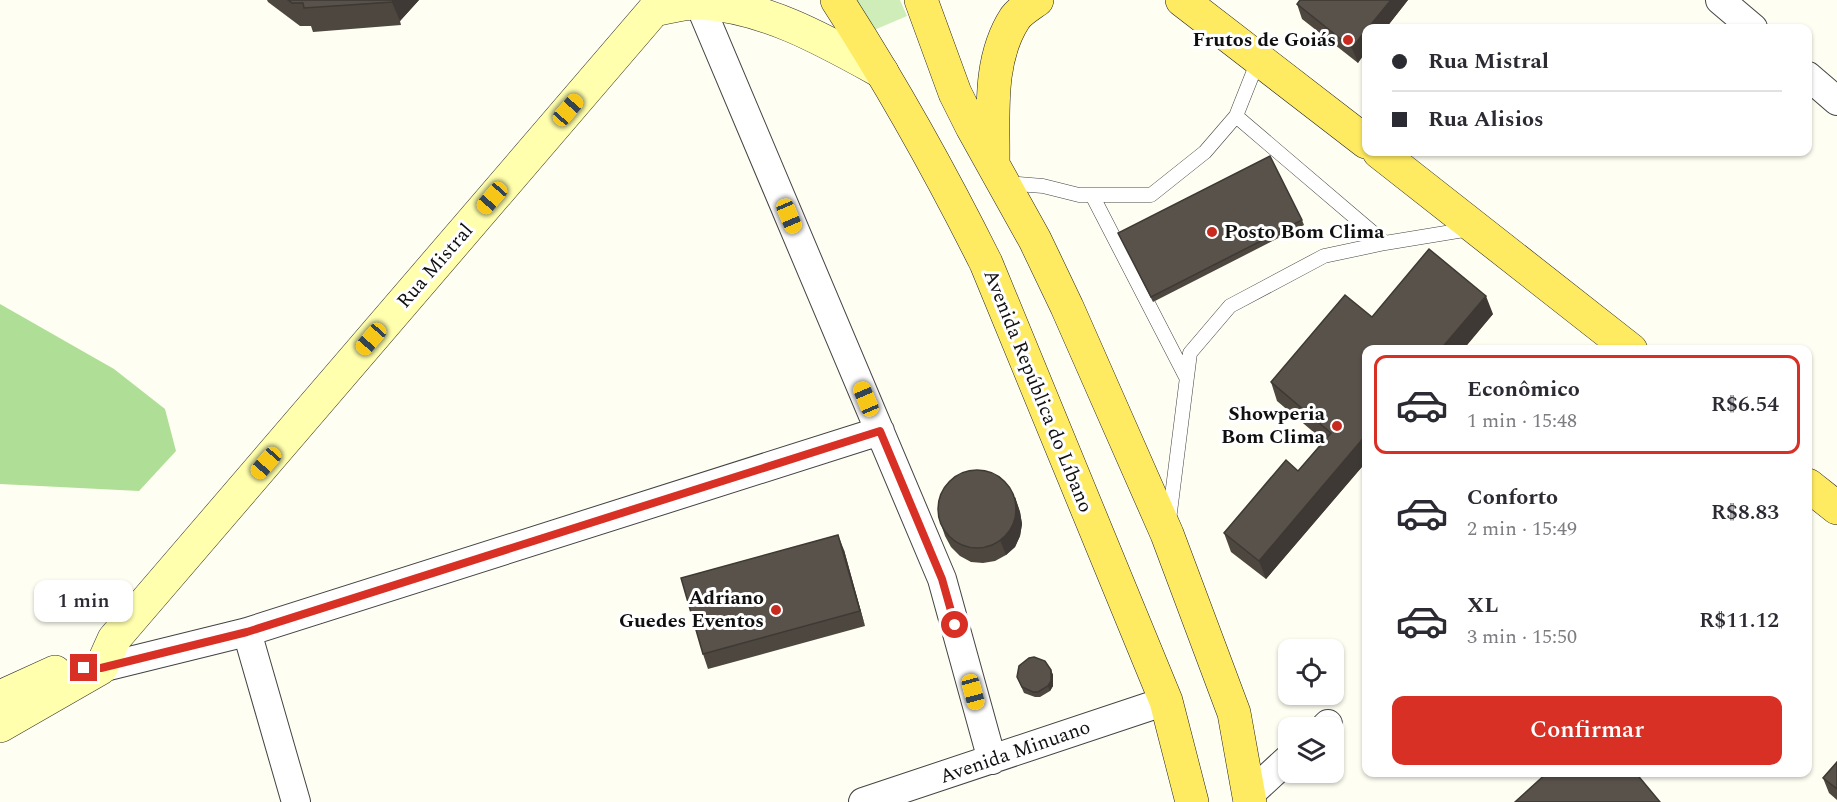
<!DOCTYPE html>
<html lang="pt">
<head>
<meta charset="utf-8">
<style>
	body { margin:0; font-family:Spectral,serif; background:#f7f7f7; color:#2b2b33; height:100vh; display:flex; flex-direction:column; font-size:22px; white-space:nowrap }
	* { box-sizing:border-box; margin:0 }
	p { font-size:20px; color:#7c7c81 }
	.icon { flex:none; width:33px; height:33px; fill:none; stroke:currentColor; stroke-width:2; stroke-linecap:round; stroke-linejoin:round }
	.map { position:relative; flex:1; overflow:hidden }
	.side { position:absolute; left:1362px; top:345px; width:450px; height:432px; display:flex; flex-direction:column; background:#fff; border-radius:12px; box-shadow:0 2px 4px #0004 }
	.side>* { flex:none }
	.guide { position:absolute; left:1362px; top:24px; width:450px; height:132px; border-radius:12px; box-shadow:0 2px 4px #0004; display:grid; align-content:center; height:132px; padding:0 30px; background:#fff }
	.tools { position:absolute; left:1278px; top:639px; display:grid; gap:12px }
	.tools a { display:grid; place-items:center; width:66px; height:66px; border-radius:12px; background:#fff; box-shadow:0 2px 4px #0004; font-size:30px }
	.end { position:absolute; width:27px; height:27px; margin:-14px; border:8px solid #d93025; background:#fff; box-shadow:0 0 0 3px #fff }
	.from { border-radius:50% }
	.bubble { position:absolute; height:42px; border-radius:12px; background:#fff; box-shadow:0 2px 4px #0004; font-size:20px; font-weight:600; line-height:42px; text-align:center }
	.car { position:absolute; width:18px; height:36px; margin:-18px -9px; border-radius:8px; box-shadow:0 0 4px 2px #0007; background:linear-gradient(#f5c518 24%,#345 0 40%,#f5c518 0 76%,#345 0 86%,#f5c518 0) }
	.guide b { display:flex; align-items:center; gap:21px; height:57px; font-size:22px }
	.guide b+b { border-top:2px solid #e1e1e2 }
	.guide i { width:15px; height:15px; background:#2b2b33 }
	ul { padding:10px 0 0; list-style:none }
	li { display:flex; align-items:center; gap:18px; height:99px; margin:0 12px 9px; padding:0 18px; border:3px solid transparent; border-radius:12px }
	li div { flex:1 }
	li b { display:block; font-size:22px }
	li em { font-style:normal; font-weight:600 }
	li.selected { border-color:#d93025 }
	li>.icon { width:54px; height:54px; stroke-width:1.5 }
	.primary-button { display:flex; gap:12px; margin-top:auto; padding:12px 30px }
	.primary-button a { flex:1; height:69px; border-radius:12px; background:#d93025; color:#fff; font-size:24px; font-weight:600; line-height:69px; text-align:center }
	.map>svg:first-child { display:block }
	.green { fill:#ceedb9 }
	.forest { fill:#afde97 }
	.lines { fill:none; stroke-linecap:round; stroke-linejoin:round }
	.lane-casing { stroke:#434343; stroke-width:15 }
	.street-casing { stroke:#434343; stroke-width:30 }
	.secondary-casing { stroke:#323232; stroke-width:34 }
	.primary-casing { stroke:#212121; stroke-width:34 }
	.lane { stroke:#fff; stroke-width:14 }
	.street { stroke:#fff; stroke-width:28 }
	.secondary { stroke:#ffffad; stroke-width:33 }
	.primary { stroke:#ffeb62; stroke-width:33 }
	.wall { fill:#4d4740 }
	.shaded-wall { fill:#3e3934 }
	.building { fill:#59524b; stroke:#3e3934; stroke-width:1.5 }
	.route { stroke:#d93025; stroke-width:8 }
	.poi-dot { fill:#c92a1f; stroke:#fff; stroke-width:2 }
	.labels { text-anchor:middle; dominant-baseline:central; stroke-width:6; stroke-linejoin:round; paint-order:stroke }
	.poi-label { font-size:20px; font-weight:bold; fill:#101010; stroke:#fff; text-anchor:end }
	.street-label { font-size:20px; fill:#101010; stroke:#fff }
</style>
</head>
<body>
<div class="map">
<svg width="1837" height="802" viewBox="0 0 1837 802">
	<rect width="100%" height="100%" fill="#fffef2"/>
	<!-- green -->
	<path class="green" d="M849 0H900L907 16 867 33Z"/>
	<!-- forest -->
	<path class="forest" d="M0 304 114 369 165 409 176 451 139 491 0 484Z"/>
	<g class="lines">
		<defs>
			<path id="lane" d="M1236 116 1385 243
				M1005 183 1043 186 1079 195H1151L1205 152 1236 116 1259 58
				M1092 195 1186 377
				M1169 520 1190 353 1230 306 1324 256 1385 243 1470 229"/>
			<path id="street" d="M1720 0 1753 28
				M699 3 942 579 992 760
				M1808 76 1837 101
				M247 632 296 802
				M84 668H101L247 632 880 431
				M1324 728 1328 724
				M1249 795 1288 759
				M863 802 1166 701"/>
			<path id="secondary" d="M654 10C669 7 685 2 700 3 765 6 826 41 882 72
				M0 697 55 672
				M0 726 101 668 114 639 654 10 659 0"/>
			<path id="primary" d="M837 0C892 85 941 173 986 263L1166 701 1192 802
				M921 0 955 93 972 127 1035 240 1067 307 1167 534 1234 713 1250 802
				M1182 0 1366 142
				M1379 152 1631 350
				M993 164C994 116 987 61 1015 18 1020 11 1030 5 1037 0
				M1808 485 1837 508"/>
		</defs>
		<!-- lane casing -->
		<use href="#lane" class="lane-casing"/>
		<!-- street casing -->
		<use href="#street" class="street-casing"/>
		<!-- secondary casing -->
		<use href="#secondary" class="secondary-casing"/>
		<!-- primary casing -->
		<use href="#primary" class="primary-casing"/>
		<!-- lane -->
		<use href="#lane" class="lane"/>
		<!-- street -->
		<use href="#street" class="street"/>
		<!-- secondary -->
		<use href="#secondary" class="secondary"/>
		<!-- primary -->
		<use href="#primary" class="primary"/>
	</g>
	<!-- wall -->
	<path class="wall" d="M267 0H419L400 21 401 25 313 32 311 26H300L268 2Z
		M1408 0 1386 28H1366L1358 63 1302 19 1297 4Z
		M1302 220 1304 225 1153 302 1118 233Z
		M1493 314 1266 579 1231 552 1224 533 1298 471 1324 441 1277 401 1271 382 1372 317Z
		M1015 497 1020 512 1022 524 1020 536 1015 547 1006 555 995 561 983 563 971 562 960 556 951 547 945 536 940 521Z
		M844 550 865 626 708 669 703 654Z
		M1051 670 1053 675V686L1050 691 1040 697H1035L1024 693 1017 677Z
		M1837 762V800L1829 793 1823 778Z"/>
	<!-- shaded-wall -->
	<path class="shaded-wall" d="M391 0H419L400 21Z
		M1391 0H1408L1386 28H1368Z
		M1366 30V52L1358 63 1352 48Z
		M1486 296 1493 314 1463 350H1440Z
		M1366 435V462L1266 579 1259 561Z
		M1015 497 1020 512 1022 524 1020 536 1015 547 1006 555 1000 540Z
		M838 535 844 550 865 626 860 611Z
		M1051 670 1053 675V686L1050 691 1048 686Z"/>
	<!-- building -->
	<path class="building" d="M288 0H392L393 2 304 8 303 3H292Z
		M1300 0H1391L1368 28H1366V30L1352 48 1297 4Z
		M1270 156 1302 220 1151 297 1118 233Z
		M1429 249 1486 296 1440 350H1366V435L1259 561 1224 533 1286 460 1298 471 1331 433 1271 382 1345 295 1372 317Z
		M938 509a39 39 0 1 1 78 0a39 39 0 1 1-78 0Z
		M838 535 860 611 703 654 681 578Z
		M1034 657 1045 661 1051 670V681L1048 686 1038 692H1033L1022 687 1017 677 1019 666 1029 658Z
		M1837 762V789L1823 778Z
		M1548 772H1635L1660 802H1515Z"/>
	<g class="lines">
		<!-- route -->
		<path class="route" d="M84 668H101L247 632 880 431 942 579 955 625"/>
	</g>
	<!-- markers -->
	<g class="poi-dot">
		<circle cx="1348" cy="40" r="6"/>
		<circle cx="1212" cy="232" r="6"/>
		<circle cx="1337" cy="426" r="6"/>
		<circle cx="776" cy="610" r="6"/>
	</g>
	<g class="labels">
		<!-- poi labels -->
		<g class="poi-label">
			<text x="1336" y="40">Frutos de Goiás</text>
			<text x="1224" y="232" text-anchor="start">Posto Bom Clima</text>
			<text x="1325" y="414">Showperia<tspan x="1325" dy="23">Bom Clima</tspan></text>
			<text x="764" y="598">Adriano<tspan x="764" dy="23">Guedes Eventos</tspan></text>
		</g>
		<!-- street labels -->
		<g class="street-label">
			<text transform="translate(435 266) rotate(-49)">Rua Mistral</text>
			<text transform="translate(1038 391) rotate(68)">Avenida República do Líbano</text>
			<text transform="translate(1015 752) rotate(-19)">Avenida Minuano</text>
		</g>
	</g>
</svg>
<div class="tools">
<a><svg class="icon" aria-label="locate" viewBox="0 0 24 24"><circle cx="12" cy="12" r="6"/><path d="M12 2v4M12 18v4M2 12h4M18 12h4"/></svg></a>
<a><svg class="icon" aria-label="layers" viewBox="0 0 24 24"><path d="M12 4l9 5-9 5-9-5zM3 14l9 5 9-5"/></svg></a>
</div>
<i class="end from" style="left:955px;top:625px"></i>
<i class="end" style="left:84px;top:668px"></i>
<div class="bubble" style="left:34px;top:580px;width:99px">1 min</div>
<i class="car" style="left:568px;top:110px;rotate:41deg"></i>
<i class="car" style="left:492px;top:198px;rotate:221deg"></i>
<i class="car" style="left:789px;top:216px;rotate:157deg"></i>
<i class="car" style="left:371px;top:339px;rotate:221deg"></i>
<i class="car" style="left:866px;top:399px;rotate:337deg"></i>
<i class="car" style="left:266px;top:463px;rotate:221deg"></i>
<i class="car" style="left:973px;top:692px;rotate:165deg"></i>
<div class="guide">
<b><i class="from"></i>Rua Mistral</b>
<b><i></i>Rua Alisios</b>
</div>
<section class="side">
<ul>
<li class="selected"><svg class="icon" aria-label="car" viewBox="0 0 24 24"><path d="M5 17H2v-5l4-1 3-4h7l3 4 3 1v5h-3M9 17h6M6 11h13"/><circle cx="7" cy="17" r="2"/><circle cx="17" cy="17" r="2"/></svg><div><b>Econômico</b><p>1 min · 15:48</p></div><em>R$6.54</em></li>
<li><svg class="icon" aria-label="car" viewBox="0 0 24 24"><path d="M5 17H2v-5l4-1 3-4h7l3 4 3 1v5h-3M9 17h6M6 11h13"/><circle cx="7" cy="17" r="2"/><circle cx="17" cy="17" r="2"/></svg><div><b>Conforto</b><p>2 min · 15:49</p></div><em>R$8.83</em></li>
<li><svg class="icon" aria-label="car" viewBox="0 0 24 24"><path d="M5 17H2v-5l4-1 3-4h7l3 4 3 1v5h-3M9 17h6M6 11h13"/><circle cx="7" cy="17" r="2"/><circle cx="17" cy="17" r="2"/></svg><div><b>XL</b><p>3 min · 15:50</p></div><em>R$11.12</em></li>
</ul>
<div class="primary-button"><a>Confirmar</a></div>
</section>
</div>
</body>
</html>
